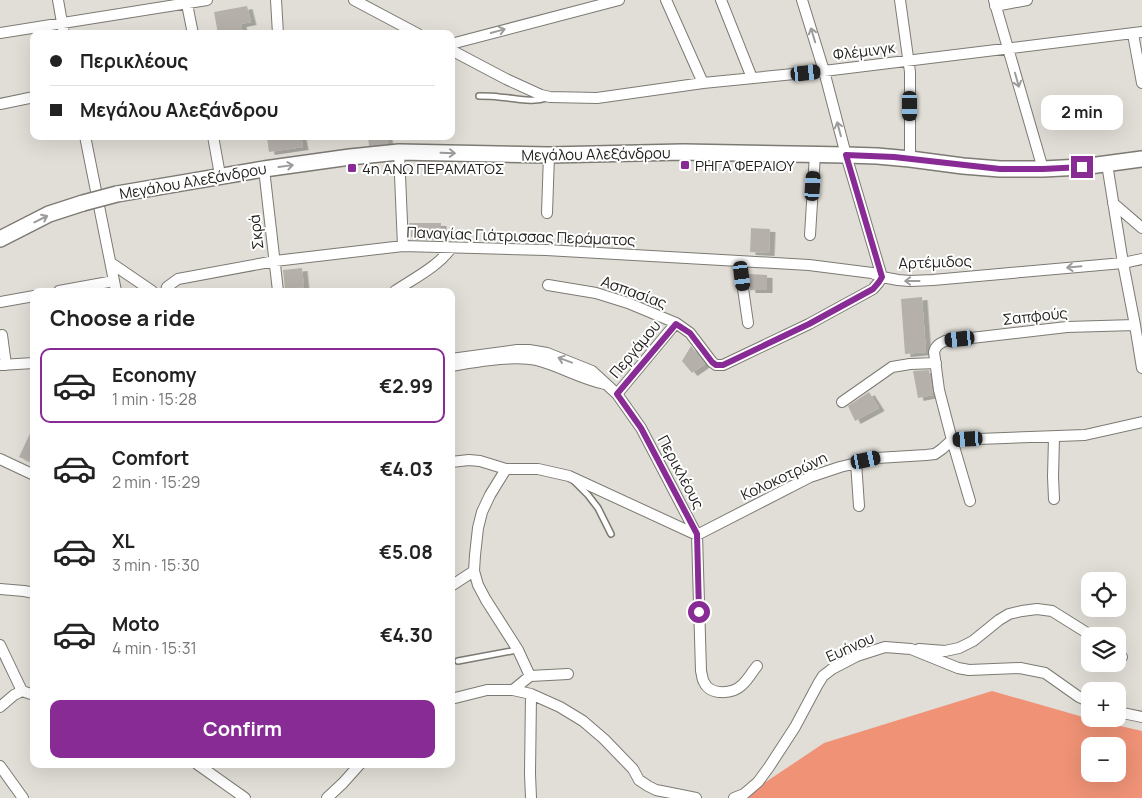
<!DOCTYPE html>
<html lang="en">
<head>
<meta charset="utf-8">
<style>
	body { margin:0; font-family:Manrope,sans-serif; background:#f2f2f2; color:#222; height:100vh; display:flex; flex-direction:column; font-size:19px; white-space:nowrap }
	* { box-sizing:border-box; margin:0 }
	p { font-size:16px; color:#767676 }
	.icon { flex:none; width:28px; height:28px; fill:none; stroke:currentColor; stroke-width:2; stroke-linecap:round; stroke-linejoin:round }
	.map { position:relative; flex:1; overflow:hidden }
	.drawer { position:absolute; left:30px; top:288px; width:425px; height:480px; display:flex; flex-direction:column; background:#fff; border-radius:10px; box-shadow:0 5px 20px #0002 }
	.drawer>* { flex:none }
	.guide { position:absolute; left:30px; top:30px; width:425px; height:110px; border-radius:10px; box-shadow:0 5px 20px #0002; display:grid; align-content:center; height:110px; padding:0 20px; background:#fff }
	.tools { position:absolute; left:1081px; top:572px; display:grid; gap:10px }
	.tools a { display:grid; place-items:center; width:45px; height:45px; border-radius:10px; background:#fff; box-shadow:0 5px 20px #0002; font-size:25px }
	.end { position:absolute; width:22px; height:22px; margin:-11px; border:6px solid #882b95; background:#fff; box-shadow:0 0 0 2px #fff }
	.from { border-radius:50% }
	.bubble { position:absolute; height:35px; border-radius:10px; background:#fff; box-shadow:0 5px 20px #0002; font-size:16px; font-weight:700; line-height:35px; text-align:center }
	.car { position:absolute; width:15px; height:30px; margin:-15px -8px; border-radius:6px; box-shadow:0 0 4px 1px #0007; background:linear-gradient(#222 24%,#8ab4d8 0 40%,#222 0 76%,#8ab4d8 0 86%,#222 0) }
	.guide b { display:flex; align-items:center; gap:18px; height:48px; font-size:19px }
	.guide b+b { border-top:1px solid #e0e0e0 }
	.guide i { width:12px; height:12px; background:#222 }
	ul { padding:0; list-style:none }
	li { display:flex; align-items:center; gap:15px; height:75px; margin:0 10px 8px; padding:0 10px; border:2px solid transparent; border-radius:10px }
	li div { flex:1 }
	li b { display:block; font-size:19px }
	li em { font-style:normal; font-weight:700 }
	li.current { border-color:#882b95 }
	li>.icon { width:45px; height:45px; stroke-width:1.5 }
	h2 { padding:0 20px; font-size:22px; line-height:60px }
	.cta { display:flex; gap:10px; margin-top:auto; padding:10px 20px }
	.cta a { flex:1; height:58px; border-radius:10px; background:#882b95; color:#fff; font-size:20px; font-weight:700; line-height:58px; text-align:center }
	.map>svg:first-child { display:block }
	.green { fill:#ef9276; fill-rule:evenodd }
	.building { fill:#b6b0ab; filter:url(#shadow) }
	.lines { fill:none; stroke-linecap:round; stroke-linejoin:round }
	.lane-casing { stroke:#7c7a73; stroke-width:8 }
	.street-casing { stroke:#7c7a73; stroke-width:12 }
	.secondary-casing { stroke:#7c7a73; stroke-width:18 }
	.lane { stroke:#fff; stroke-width:5 }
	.street { stroke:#fff; stroke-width:10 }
	.secondary { stroke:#fff; stroke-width:15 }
	.secondary-bridge-casing { stroke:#7c7a73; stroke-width:18; stroke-linecap:butt }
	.secondary-bridge { stroke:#fff; stroke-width:15 }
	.oneway { stroke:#9c9c9a }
	.route { stroke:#882b95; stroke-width:6 }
	.poi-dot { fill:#882b95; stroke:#fff; stroke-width:2 }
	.labels { text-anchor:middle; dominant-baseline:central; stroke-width:4; stroke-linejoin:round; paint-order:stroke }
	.street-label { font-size:15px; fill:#23221f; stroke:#fff }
	.poi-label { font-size:15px; fill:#23221f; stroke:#fff; text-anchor:start }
</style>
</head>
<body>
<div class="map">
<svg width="1142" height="798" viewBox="0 0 1142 798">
	<defs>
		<filter id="shadow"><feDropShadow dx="5.5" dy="3" stdDeviation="0" flood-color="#0004"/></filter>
	</defs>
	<rect width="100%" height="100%" fill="#e1ded7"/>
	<!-- green -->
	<path class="green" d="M992 691 1090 719 1142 731V798H742L824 743ZM1090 746H1118V774H1090Z"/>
	<!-- building -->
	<path class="building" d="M247 6 251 22 241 24 243 34H218L214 12Z
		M276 136H301L303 147 269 152 267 138Z
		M368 136H387L388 144 369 146Z
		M409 223H441V236L410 237Z
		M751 228 770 229 769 253 750 252Z
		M302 268 304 287 285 289 283 270Z
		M748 274 767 275V290H750Z
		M922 297 926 352 905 354 901 299Z
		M691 346 705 364 692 373 682 361Z
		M929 370 933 395 918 398 913 371Z
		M869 392 879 408 855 421 848 406Z
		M34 425V463L19 457Z"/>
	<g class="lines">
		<defs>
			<path id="lane" d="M479 96C486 96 493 96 499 97 515 98 532 103 547 98
				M574 481 588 495 598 508 611 534
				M458 661 517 650"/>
			<path id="street" d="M58 0 64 34
				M276 0 278 34
				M354 0 418 34
				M666 0 703 83
				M721 0 752 78
				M802 0 824 71 846 155 882 277
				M900 0 910 72V159
				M994 0 1043 169
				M187 4 193 34
				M995 6 1027 0
				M0 33 207 0
				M1133 34 1142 83
				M451 44 619 0
				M451 50 506 79 541 95 550 97 597 98 703 83 824 71 1142 32
				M0 104 34 97
				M85 136 116 291
				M213 136 220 175
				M399 152 403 246
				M1107 164 1123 263 1135 325 1142 368
				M264 169 278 291
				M1113 203 1142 228
				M547 213 549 155
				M810 235 815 154
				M739 261 748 323
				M111 263 152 291
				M548 285 596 293 628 303 676 323 690 333 712 362 716 365H723L809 324 873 289 879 282 882 277
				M59 291 114 281
				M166 291 167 287 178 279 275 261 403 246 546 250 739 261 809 265 872 273 882 277 898 280 910 281 933 280 1123 263 1142 259
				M395 291C413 279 440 265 451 248
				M0 302 34 296
				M2 335 6 365
				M451 359 517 350H529L547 353 592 371 617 394 641 428 697 535 701 671C702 674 702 679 704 682 710 696 733 694 742 685 748 680 752 672 757 666
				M0 365 34 363
				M451 366C473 362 515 355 536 360 560 366 581 379 605 384
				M617 394 676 323
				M842 402 892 367 910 364 936 363
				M0 459 34 475
				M451 462 469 460 480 461 506 469H538L569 476 697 535 810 477 840 467 877 458 926 455 935 454 942 449 952 440 1085 435 1142 422
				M856 462 859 506
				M1054 499 1053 477 1054 437
				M970 501 952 440 939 390 934 352C936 345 939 344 945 341L1067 327 1135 325
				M451 586 474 571
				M0 589 24 591 34 593
				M0 645 22 691
				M919 649 945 651 959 648 973 641 999 620 1009 614 1022 611 1037 609 1052 611 1092 636
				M1118 654 1122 657
				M530 676 568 674
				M513 690 531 694 560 707 583 721 604 739 633 769 639 780 648 786 656 790 696 798
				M22 691 34 695
				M531 694 530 774 531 798
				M451 699 487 690H513L530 676 518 650 486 600 478 585 474 571 475 555 478 528 482 512 490 495 506 469
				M0 707 14 695 22 691
				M1118 712 1142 717
				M197 764 245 798
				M0 766 23 798
				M327 798 343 783 360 764
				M734 798 744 794 758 782 769 767 795 727 818 684 823 676 832 669 857 656 885 647 911 649 958 668 969 670 1020 668 1045 673 1079 697 1090 702"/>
			<path id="secondary" d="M117 194 264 169 350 157 399 152 549 155 683 152 846 155 877 156 910 159 963 166 1000 169H1043L1082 167 1142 159
				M0 239 49 214 83 203"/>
		</defs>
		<!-- lane casing -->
		<use href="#lane" class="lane-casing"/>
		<!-- street casing -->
		<use href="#street" class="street-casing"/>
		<!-- secondary casing -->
		<use href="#secondary" class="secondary-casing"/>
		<!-- lane -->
		<use href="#lane" class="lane"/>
		<!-- street -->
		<use href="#street" class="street"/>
		<!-- secondary -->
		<use href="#secondary" class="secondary"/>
		<defs>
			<path id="secondary-bridge" d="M83 203 117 194"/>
		</defs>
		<!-- secondary-bridge casing -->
		<use href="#secondary-bridge" class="secondary-bridge-casing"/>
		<!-- secondary-bridge -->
		<use href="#secondary-bridge" class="secondary-bridge"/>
	</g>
	<!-- one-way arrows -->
	<defs><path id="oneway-shaft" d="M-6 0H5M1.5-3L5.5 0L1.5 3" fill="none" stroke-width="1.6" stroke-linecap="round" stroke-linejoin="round" transform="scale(1.25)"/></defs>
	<g class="oneway">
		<use href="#oneway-shaft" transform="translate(498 31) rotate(-15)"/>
		<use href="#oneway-shaft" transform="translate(813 35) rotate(-107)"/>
		<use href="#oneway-shaft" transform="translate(1017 80) rotate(74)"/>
		<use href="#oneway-shaft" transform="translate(839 129) rotate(-105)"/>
		<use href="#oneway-shaft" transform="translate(448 153) rotate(2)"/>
		<use href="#oneway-shaft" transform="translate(286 166) rotate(-8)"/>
		<use href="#oneway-shaft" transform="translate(41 219) rotate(-26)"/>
		<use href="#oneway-shaft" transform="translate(1074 267) rotate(175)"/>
		<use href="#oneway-shaft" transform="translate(912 281) rotate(-180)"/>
		<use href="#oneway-shaft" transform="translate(565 360) rotate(-160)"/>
	</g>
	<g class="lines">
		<!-- route -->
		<path class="route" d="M699 612 697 534 641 428 617 394 676 324 690 333 712 362 716 365H723L809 324 873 289 879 282 882 277 846 155 894 157 1000 169H1043L1082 167"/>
	</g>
	<!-- markers -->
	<g class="poi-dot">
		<rect x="680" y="160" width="10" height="10" rx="2.5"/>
		<rect x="347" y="163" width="10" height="10" rx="2.5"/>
	</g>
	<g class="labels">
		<!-- street labels -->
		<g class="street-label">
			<text transform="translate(864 51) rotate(-7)">Φλέμινγκ</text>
			<text transform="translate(596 154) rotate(-1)">Μεγάλου Αλεξάνδρου</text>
			<text transform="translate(193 181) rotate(-10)">Μεγάλου Αλεξάνδρου</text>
			<text transform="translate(256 232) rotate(-97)">Σκρά</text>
			<text transform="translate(521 236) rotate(2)">Παναγίας Γιάτρισσας Περάματος</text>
			<text transform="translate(935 262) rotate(-2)">Αρτέμιδος</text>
			<text transform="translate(634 292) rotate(20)">Ασπασίας</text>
			<text transform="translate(1035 316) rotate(-6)">Σαπφούς</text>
			<text transform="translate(635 349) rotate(-50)">Περγάμου</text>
			<text transform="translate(681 472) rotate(62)">Περικλέους</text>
			<text transform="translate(784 476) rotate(-25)">Κολοκοτρώνη</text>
			<text transform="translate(850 647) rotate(-24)">Ευήνου</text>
		</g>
		<!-- poi labels -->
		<g class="poi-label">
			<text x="695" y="165">ΡΗΓΑ ΦΕΡΑΙΟΥ</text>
			<text x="362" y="168">4η ΑΝΩ ΠΕΡΑΜΑΤΟΣ</text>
		</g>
	</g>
</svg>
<div class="tools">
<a><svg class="icon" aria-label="locate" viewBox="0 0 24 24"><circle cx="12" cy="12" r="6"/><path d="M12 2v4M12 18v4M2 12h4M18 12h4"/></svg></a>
<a><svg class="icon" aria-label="layers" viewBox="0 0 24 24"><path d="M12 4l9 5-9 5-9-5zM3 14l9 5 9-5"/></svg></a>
<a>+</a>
<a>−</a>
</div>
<i class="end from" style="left:699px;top:612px"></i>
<i class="end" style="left:1082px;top:167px"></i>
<div class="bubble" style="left:1041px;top:95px;width:82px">2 min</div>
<i class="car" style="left:806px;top:73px;rotate:84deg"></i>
<i class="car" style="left:910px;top:106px;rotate:180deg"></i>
<i class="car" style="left:813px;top:186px;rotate:4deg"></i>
<i class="car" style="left:742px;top:276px;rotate:173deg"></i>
<i class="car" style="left:960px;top:339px;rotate:264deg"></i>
<i class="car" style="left:968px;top:439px;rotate:267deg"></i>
<i class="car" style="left:866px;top:460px;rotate:78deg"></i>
<div class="guide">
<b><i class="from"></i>Περικλέους</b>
<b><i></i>Μεγάλου Αλεξάνδρου</b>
</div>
<section class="drawer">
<h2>Choose a ride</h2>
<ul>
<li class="current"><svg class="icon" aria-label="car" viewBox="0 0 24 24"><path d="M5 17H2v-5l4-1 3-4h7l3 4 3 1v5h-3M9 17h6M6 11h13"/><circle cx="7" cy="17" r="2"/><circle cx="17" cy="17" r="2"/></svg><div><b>Economy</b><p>1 min · 15:28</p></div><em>€2.99</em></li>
<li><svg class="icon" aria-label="car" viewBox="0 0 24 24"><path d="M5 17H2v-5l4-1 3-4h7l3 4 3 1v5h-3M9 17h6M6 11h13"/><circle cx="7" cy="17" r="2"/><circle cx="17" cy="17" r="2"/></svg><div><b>Comfort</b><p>2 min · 15:29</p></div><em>€4.03</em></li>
<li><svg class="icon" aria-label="car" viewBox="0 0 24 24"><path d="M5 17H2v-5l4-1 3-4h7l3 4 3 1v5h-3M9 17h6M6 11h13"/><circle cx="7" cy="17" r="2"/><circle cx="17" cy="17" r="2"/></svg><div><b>XL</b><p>3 min · 15:30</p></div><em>€5.08</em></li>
<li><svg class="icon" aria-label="car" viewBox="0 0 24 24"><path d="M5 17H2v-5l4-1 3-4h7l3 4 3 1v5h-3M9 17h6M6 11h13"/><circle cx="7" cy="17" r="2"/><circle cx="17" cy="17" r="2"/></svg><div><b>Moto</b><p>4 min · 15:31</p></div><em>€4.30</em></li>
</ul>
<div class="cta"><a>Confirm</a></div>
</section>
</div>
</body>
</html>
